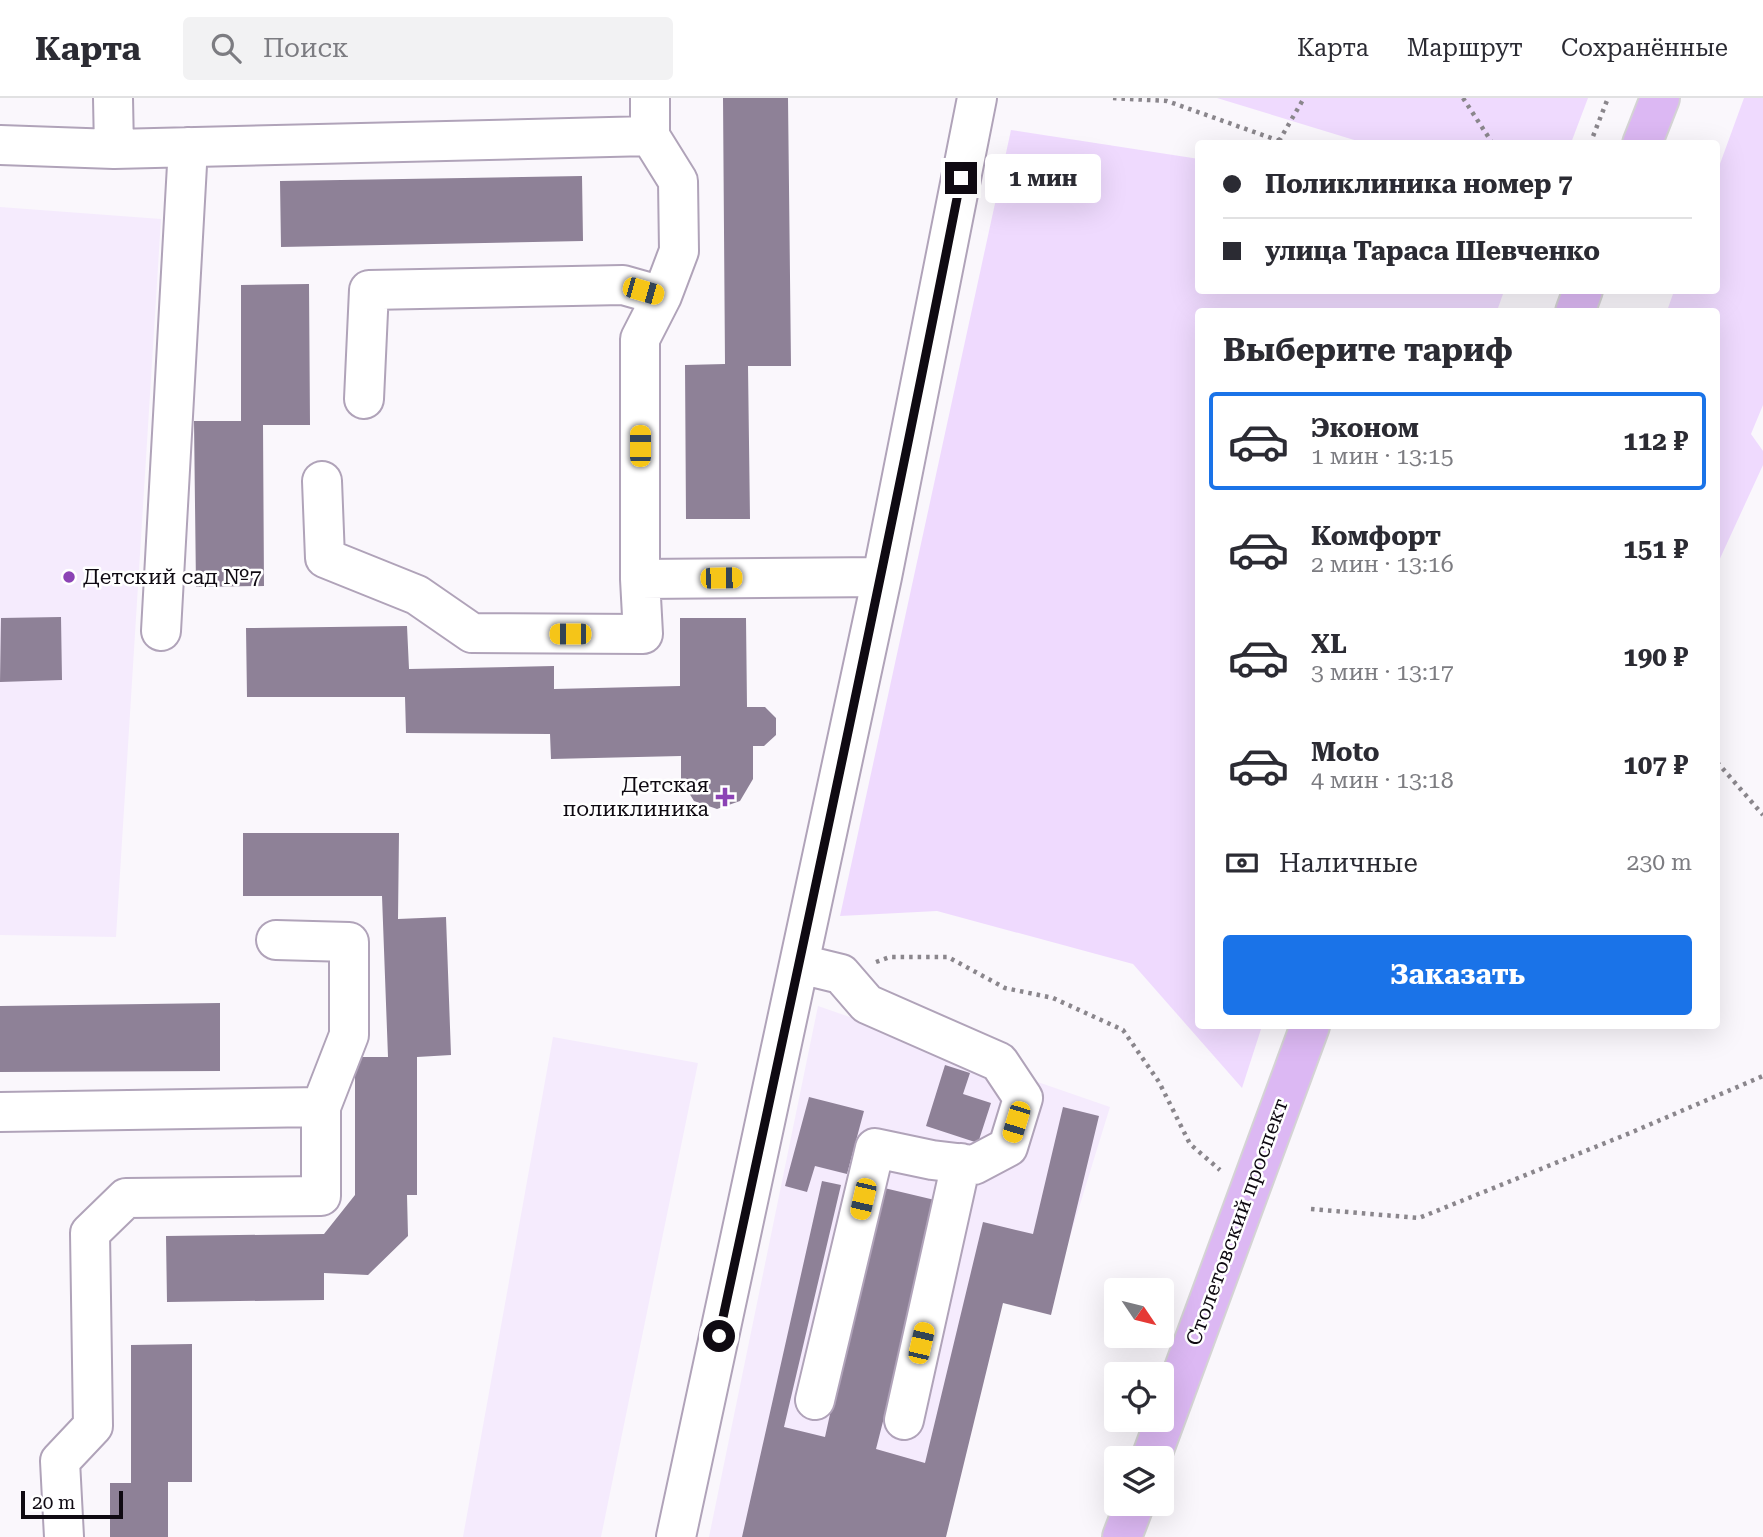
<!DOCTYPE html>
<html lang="ru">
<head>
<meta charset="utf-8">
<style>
	body { margin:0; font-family:"Roboto Serif",serif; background:#f2f2f3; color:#2b2b33; height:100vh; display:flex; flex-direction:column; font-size:26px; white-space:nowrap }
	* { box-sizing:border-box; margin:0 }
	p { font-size:23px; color:#7c7c81 }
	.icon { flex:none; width:38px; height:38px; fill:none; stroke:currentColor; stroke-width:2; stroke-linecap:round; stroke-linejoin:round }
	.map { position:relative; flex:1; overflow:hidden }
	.sheet { position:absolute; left:1195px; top:210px; width:525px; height:721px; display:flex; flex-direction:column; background:#fff; border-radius:7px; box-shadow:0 7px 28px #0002 }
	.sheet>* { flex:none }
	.hud { position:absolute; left:1195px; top:42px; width:525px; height:154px; border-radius:7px; box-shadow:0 7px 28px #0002; display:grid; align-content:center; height:154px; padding:0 28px; background:#fff }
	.needle { width:46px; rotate:125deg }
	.buttons { position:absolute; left:1104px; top:1180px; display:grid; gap:14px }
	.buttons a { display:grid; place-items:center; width:70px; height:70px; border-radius:7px; background:#fff; box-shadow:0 7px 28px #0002; font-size:35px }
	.scale { position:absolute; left:21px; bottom:18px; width:102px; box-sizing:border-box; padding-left:7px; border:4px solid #0f0a12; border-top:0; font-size:19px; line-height:24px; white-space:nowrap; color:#0f0a12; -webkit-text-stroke:5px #fff; paint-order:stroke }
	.end { position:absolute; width:32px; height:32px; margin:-16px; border:9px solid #0f0a12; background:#fff; box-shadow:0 0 0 4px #fff }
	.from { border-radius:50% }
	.bubble { position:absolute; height:49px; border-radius:7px; background:#fff; box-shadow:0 7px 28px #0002; font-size:23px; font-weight:700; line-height:49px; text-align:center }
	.car { position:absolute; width:21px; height:42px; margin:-21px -10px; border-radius:9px; box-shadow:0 0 5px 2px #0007; background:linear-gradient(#f5c518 24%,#345 0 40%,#f5c518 0 76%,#345 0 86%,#f5c518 0) }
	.hud b { display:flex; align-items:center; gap:24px; height:66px; font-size:26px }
	.hud b+b { border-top:2px solid #e1e1e2 }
	.hud i { width:18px; height:18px; background:#2b2b33 }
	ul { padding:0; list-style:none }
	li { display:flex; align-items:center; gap:21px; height:98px; margin:0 14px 10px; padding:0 14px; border:4px solid transparent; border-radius:7px }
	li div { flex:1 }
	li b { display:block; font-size:26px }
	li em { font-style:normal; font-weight:700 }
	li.on { border-color:#1a73e8 }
	li>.icon { width:63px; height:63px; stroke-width:1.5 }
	h2 { padding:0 28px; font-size:32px; line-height:84px }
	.pay { display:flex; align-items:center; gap:18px; height:77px; padding:0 28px; font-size:26px }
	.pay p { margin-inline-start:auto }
	.cta { display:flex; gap:14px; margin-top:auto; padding:14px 28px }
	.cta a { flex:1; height:80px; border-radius:7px; background:#1a73e8; color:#fff; font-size:28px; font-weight:700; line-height:80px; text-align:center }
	header { display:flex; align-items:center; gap:42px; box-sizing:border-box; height:98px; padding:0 35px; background:#fff; border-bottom:2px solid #e1e1e2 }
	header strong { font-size:33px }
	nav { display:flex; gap:38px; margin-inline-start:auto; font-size:24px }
	.search { width:490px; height:63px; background:#f2f2f3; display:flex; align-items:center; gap:18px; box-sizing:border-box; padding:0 24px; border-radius:7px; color:#7c7c81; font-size:26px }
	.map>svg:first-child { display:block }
	.built { fill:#f5ebfd }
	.green { fill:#efdafe }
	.building { fill:#8e8197 }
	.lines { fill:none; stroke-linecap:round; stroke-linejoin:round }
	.minor-casing { stroke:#b0a3b9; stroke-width:42 }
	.major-casing { stroke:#d4d3d4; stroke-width:42 }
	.path { stroke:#8a868c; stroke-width:4.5; stroke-dasharray:3.5 5; stroke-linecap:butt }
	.minor { stroke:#fff; stroke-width:38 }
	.major { stroke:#dcb8f3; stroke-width:38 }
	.route { stroke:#0f0a12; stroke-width:9 }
	.poi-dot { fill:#8c43b5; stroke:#fff; stroke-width:2.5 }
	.labels { text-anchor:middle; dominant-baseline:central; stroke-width:5; stroke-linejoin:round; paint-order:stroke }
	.poi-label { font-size:21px; fill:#0f0a12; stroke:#fff; text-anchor:start }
	.street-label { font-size:21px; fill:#0f0a12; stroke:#fff }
</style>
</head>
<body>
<header>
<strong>Карта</strong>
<div class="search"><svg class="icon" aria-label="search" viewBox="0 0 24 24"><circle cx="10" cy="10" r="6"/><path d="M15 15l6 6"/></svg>Поиск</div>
<nav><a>Карта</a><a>Маршрут</a><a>Сохранённые</a></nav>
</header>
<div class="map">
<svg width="1763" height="1439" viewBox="0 0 1763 1439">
	<rect width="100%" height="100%" fill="#faf7fc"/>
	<!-- built -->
	<path class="built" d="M0 109 161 121 116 839 0 837Z
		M818 908 1110 1009 1053 1194 992 1181 934 1439H709Z
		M553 939 698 965 601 1439H463Z"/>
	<!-- green -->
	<path class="green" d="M1217 0H1588L1571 45H1364Z
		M1744 0H1763V307L1751 336 1763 353V367L1717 467V214L1667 213 1674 193 1717 192V74Z
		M1011 32 1199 61V192L1504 193 1497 213 1199 214V928H1262L1242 990 1133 866 937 813 840 818Z"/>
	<!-- building -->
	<path class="building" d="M723 0H788L791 268H748L750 421H686L685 267 725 266Z
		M582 78 583 143 281 149 280 83Z
		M309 186 310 327H263L264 488 196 489 194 323H241V187Z
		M61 519 62 582 0 584 1 520Z
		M680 520H746L747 609H765L776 620V637L764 648H753V681L740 703 717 711 694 703 681 682V658L551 661 550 636 406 635 405 599H247L246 530 407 528 409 571 554 568V591L680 588Z
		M243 735H399L398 821 446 819 451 957 417 959V1097H407L408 1138 368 1177 324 1175V1202L167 1204 166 1138 324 1136 355 1097V959H388L382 798H243Z
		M220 905V973L0 974V908Z
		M945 967 970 975 963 996 991 1005 978 1045 926 1028Z
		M809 999 864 1013 847 1076 815 1068 807 1094 785 1088Z
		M1063 1009 1099 1018 1051 1217 1003 1205 946 1439H742L822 1083 841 1087 784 1329 825 1339 880 1089 939 1103 876 1351 925 1365 983 1124 1033 1136Z
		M192 1246V1384H168V1439H110V1385H131V1247Z"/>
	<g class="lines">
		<defs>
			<path id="minor" d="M113 0 114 51
				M650 0V38L678 83 679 153 662 198 640 241V481L882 479
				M0 47 114 51 650 38
				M364 301 369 192 623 187 662 198
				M322 383 325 460 417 497 472 535 643 536 640 481
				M161 533 188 49
				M800 866 841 876 867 906 999 964 1023 1000 1008 1049 974 1067 932 1062 875 1050 815 1302
				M0 1014 321 1009
				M904 1322 961 1065
				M64 1439 60 1363 93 1328 90 1135 126 1100 321 1098V1009L349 937V844L276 842
				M676 1439 882 479 977 0"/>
			<path id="major" d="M1642 46 1660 0
				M1575 214 1583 192
				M1151 1360 1310 928
				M1122 1439 1135 1405"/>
		</defs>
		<!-- minor casing -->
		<use href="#minor" class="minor-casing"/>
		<!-- major casing -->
		<use href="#major" class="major-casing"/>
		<!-- path -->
		<path class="path" d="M1113 0 1167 3 1288 46
			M1463 0 1493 46
			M1279 43 1304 0
			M1590 46 1608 0
			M1717 664 1763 717
			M876 864 890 859H948L1005 890 1053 900 1123 932 1159 984 1190 1046 1220 1072
			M1311 1111 1419 1120 1630 1035 1763 978"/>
		<!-- minor -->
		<use href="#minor" class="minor"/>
		<!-- major -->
		<use href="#major" class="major"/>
	</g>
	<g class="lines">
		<!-- route -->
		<path class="route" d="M719 1238C802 853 885 467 961 80"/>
	</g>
	<!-- markers -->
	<g class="poi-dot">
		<circle cx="69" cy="479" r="7"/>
		<path d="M721.5 688.5h7v7h7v7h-7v7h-7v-7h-7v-7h7z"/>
	</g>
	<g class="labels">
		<!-- poi labels -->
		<g class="poi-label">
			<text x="83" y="479">Детский сад №7</text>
			<text x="709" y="687" text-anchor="end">Детская<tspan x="709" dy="24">поликлиника</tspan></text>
		</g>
		<!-- street labels -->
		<g class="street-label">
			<text transform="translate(1237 1124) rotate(-70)">Столетовский проспект</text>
		</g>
	</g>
</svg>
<div class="buttons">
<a><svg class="needle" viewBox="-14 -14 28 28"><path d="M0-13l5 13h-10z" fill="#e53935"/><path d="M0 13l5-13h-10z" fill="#7c7c81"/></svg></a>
<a><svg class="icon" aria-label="locate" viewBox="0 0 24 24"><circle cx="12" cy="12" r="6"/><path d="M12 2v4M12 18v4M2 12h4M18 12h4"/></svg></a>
<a><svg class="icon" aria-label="layers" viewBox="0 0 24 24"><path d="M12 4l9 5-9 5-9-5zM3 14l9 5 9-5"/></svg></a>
</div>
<div class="scale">20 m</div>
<i class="end from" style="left:719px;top:1238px"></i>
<i class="end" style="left:961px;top:80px"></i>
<div class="bubble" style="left:985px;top:56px;width:116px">1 мин</div>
<i class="car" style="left:643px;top:193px;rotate:106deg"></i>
<i class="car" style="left:640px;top:348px;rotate:0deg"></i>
<i class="car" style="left:721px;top:480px;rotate:89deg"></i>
<i class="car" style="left:570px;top:536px;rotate:270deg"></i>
<i class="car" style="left:1016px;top:1024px;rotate:197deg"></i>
<i class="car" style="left:863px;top:1101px;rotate:193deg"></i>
<i class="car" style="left:921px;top:1245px;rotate:13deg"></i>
<div class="hud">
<b><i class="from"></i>Поликлиника номер 7</b>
<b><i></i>улица Тараса Шевченко</b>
</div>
<section class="sheet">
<h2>Выберите тариф</h2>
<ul>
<li class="on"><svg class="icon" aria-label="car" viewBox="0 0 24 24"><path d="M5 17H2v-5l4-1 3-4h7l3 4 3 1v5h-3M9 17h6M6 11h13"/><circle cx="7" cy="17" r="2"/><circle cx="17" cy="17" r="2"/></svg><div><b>Эконом</b><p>1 мин · 13:15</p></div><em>112 ₽</em></li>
<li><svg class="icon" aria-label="car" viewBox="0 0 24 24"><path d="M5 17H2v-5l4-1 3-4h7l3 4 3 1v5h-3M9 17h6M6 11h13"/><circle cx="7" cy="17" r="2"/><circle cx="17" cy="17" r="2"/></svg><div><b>Комфорт</b><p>2 мин · 13:16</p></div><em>151 ₽</em></li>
<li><svg class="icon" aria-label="car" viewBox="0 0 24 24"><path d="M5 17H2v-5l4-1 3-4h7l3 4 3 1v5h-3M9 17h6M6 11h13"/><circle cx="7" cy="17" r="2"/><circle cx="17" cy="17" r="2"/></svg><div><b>XL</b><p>3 мин · 13:17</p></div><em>190 ₽</em></li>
<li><svg class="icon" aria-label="car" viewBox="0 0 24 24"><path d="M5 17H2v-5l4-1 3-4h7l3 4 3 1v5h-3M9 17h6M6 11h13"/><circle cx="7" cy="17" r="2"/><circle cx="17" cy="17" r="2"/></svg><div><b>Moto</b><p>4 мин · 13:18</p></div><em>107 ₽</em></li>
</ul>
<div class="pay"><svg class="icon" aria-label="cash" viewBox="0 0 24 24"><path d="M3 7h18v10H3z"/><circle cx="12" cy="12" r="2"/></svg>Наличные<p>230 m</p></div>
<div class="cta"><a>Заказать</a></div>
</section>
</div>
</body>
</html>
